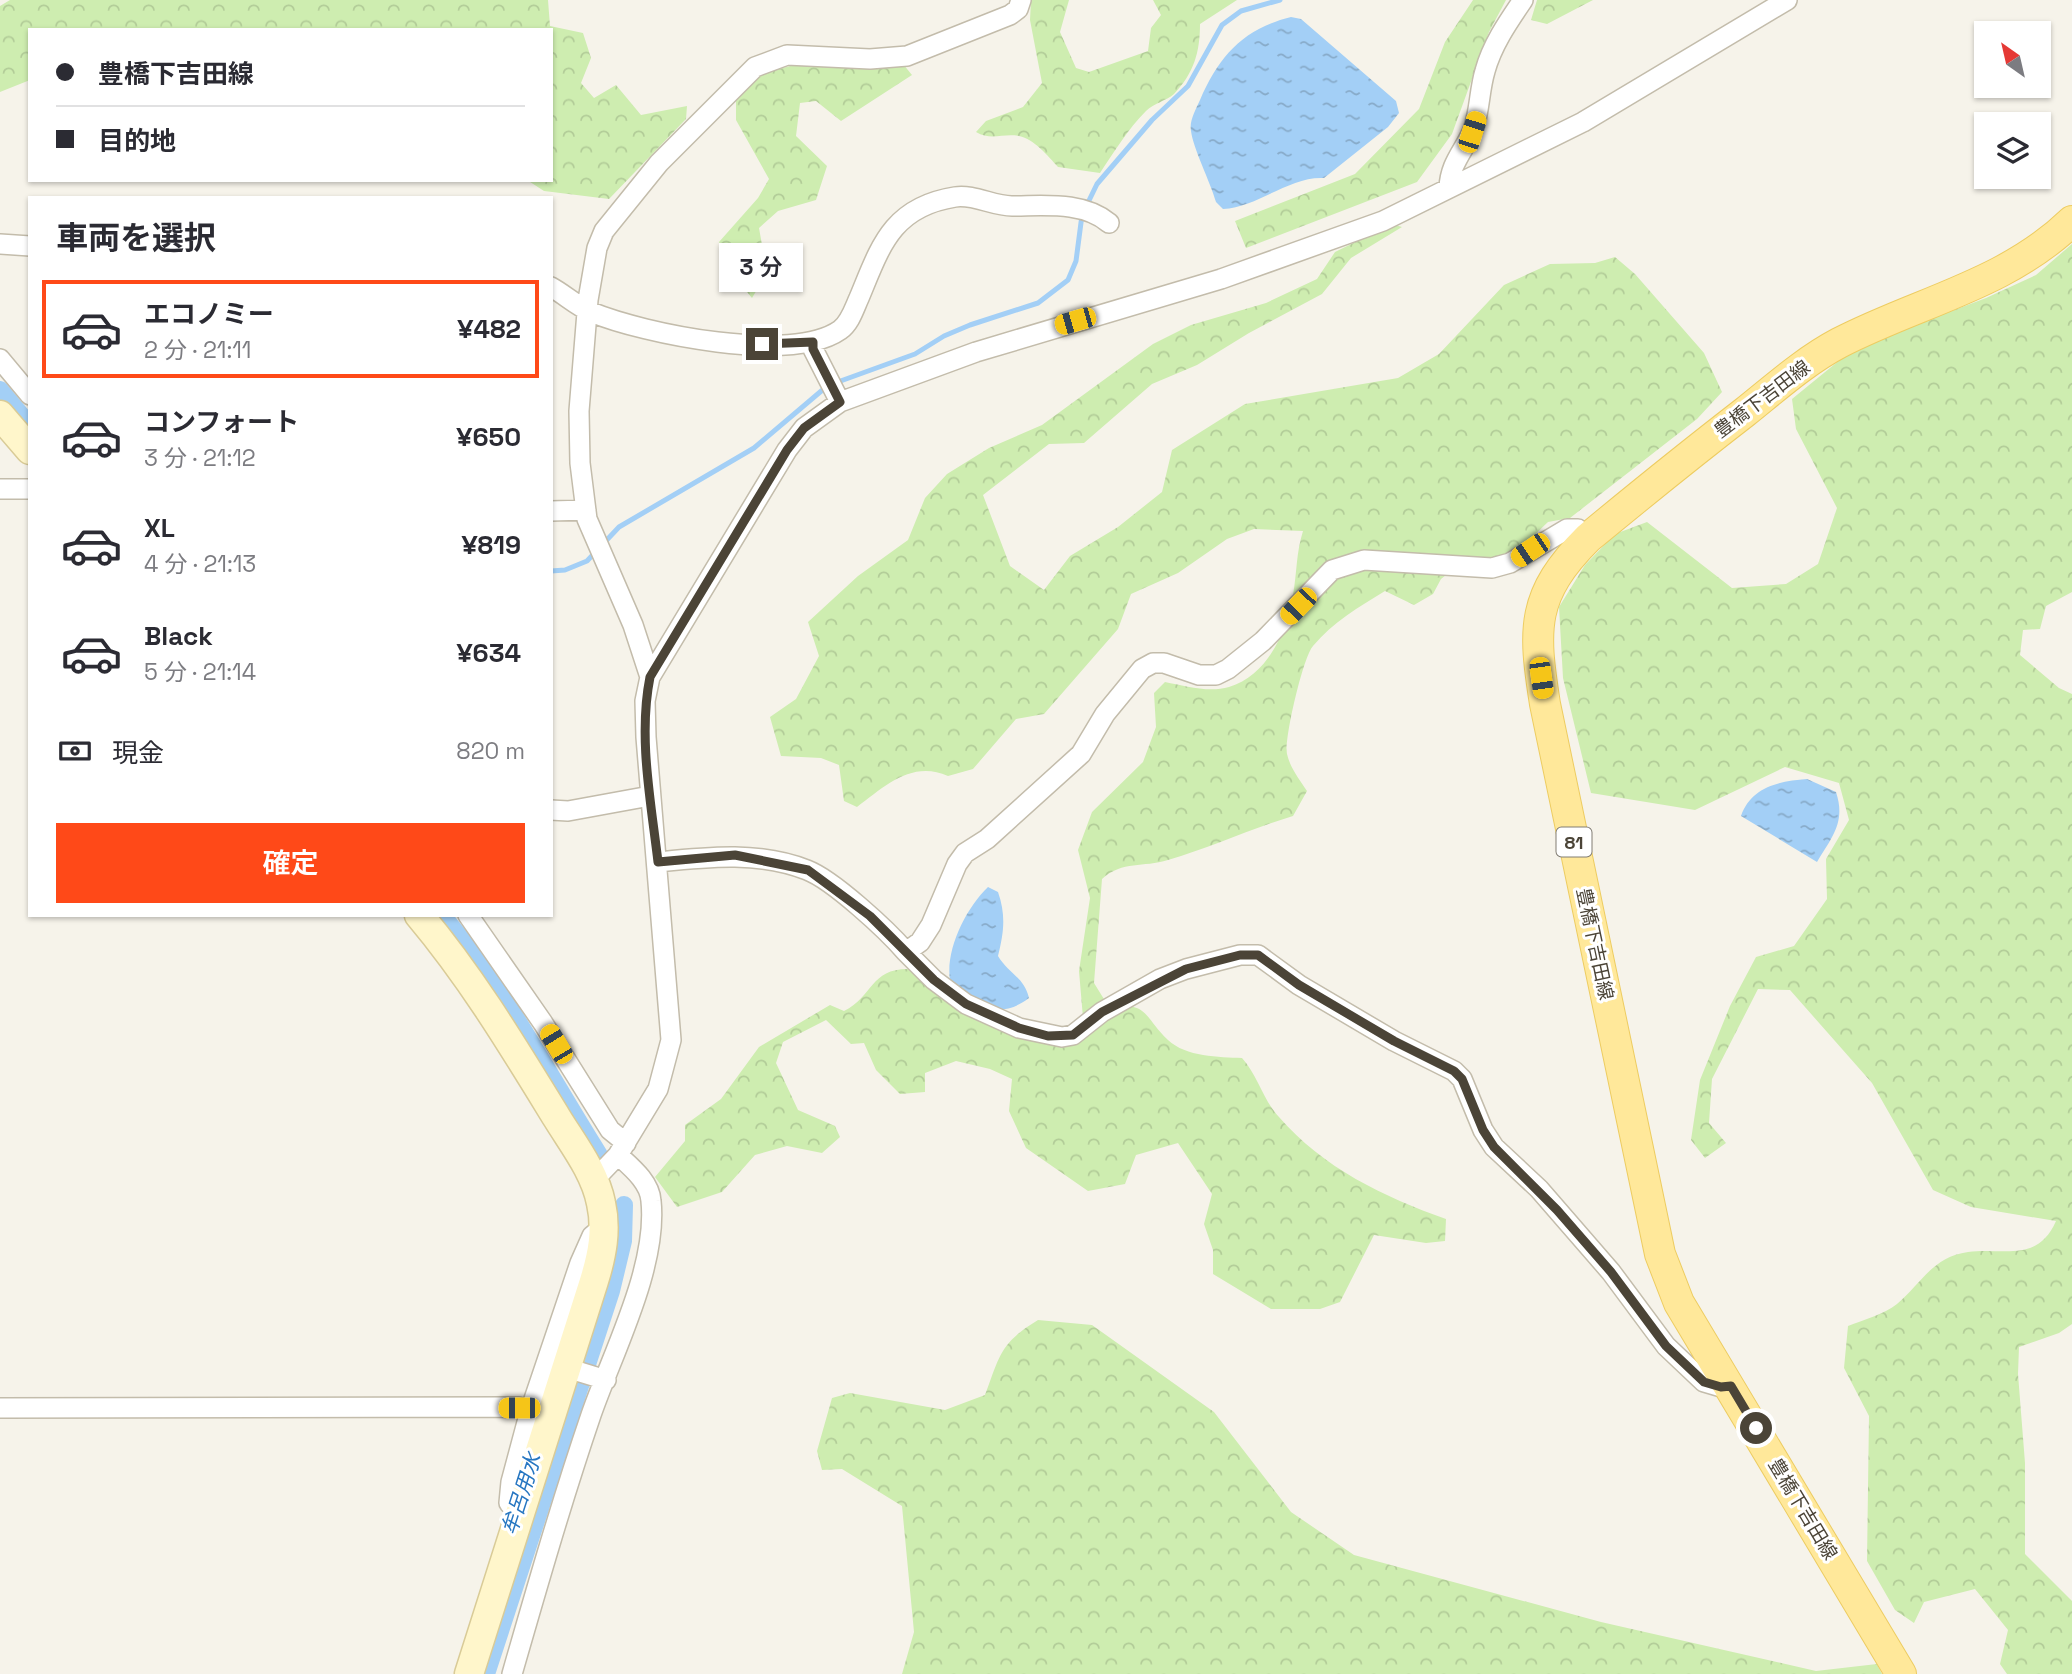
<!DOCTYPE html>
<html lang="ja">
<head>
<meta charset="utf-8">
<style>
	body { margin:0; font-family:"Space Grotesk","Noto Sans JP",sans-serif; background:#f2f2f3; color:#2b2b33; height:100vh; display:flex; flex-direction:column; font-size:26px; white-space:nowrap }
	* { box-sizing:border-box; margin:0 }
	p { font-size:23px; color:#7c7c81 }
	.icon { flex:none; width:38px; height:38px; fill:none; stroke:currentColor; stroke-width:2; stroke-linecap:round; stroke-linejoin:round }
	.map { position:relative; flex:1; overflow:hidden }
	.side { position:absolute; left:28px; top:196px; width:525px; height:721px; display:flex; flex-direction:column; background:#fff; border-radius:0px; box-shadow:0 2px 5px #0004 }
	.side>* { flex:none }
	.top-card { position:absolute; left:28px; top:28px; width:525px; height:154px; border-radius:0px; box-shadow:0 2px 5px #0004; display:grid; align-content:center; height:154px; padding:0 28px; background:#fff }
	.needle { width:46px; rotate:326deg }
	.fabs { position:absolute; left:1974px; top:21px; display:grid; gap:14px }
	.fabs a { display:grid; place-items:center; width:77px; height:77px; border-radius:0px; background:#fff; box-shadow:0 2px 5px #0004; font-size:35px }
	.end { position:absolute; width:32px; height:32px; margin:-16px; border:9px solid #4b4437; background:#fff; box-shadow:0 0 0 4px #fff }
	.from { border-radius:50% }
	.bubble { position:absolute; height:49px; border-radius:0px; background:#fff; box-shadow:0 2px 5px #0004; font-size:23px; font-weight:600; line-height:49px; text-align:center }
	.car { position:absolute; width:21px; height:42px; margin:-21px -10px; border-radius:9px; box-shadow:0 0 5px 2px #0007; background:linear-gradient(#f5c518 24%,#345 0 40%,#f5c518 0 76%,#345 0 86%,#f5c518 0) }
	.top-card b { display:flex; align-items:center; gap:24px; height:66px; font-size:26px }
	.top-card b+b { border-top:2px solid #e1e1e2 }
	.top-card i { width:18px; height:18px; background:#2b2b33 }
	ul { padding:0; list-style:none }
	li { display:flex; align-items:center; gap:21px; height:98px; margin:0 14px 10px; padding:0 14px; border:4px solid transparent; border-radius:0px }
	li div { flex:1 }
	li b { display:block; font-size:26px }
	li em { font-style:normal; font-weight:600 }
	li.active { border-color:#ff4918 }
	li>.icon { width:63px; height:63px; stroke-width:1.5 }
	h2 { padding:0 28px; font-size:32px; line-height:84px }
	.pay { display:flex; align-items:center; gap:18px; height:77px; padding:0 28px; font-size:26px }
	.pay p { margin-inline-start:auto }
	.primary-button { display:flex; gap:14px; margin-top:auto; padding:14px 28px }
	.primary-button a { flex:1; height:80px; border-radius:0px; background:#ff4918; color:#fff; font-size:28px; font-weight:600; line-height:80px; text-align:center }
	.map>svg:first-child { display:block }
	.forest { fill:url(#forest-crowns) }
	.water { fill:url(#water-ripples) }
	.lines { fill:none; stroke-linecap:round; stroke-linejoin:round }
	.stream { stroke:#a3cff6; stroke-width:5 }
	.canal { stroke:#a3cff6; stroke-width:18 }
	.street-casing { stroke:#c3bcab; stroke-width:22 }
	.secondary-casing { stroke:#d9cb97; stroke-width:31 }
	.primary-casing { stroke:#edcc61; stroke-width:32 }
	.street { stroke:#fff; stroke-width:19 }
	.secondary { stroke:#fff6cb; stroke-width:28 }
	.primary { stroke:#ffe89a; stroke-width:30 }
	.route { stroke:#4b4437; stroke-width:9 }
	.labels { text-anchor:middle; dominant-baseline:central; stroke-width:6; stroke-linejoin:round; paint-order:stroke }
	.shield { fill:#fff; stroke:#817c73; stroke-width:2 }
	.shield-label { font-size:18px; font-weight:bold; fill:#4b4437 }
	.street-label { font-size:19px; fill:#4b4437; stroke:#fff }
	.water-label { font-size:21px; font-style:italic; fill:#2676c1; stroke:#fff }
</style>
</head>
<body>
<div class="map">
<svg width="2072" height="1674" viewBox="0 0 2072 1674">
	<defs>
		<pattern id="forest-crowns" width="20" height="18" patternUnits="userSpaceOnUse" patternTransform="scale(1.75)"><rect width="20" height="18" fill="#ceedb0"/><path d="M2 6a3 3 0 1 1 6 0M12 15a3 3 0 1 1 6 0" fill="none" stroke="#b2cc98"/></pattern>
		<pattern id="water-ripples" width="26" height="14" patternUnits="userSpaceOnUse" patternTransform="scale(1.75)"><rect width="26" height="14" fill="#a3cff6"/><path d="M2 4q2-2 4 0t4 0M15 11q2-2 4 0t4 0" fill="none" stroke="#87aac8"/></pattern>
	</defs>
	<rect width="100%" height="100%" fill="#f6f3ea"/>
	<!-- forest -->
	<path class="forest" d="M10 0H548L550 26 583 33 591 58 581 83 594 98 616 85 641 115 687 106 686 119 609 199 544 191 527 180H551V30H30V80L0 92V6Z
		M1031 0H1069L1060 32 1076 68 1089 72 1148 51 1151 28 1161 15 1153 0H1237L1200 24C1200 52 1194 73 1174 94 1166 101 1154 103 1146 111 1128 129 1114 152 1100 173L1058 167C1048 156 1034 139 1019 136 1003 133 991 141 976 132L986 121 1023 107 1042 83 1030 20Z
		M1473 0H1506L1489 32 1452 134 1417 182 1246 248 1235 221 1355 174 1419 109 1445 42Z
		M1537 0H1593L1547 24 1531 20Z
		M802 63 903 64 912 75 841 121 816 101 800 103 796 136 827 166 816 200 778 211 759 228 767 273 752 298 726 267 719 242 758 198 769 179 736 120V96L763 73Z
		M1392 224 1402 227 1351 258 1322 294 1249 333 1197 365 1152 384 1084 443 1049 444 983 495 1010 566 1044 590 1070 556 1118 527 1162 492 1172 450 1245 404 1398 378 1439 354 1504 285 1550 264 1595 263 1615 257 1635 274 1704 353 1722 392 1697 419 1570 518 1548 522 1525 544 1496 559 1464 561 1441 579 1433 594 1414 605 1385 591C1359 607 1333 622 1313 646 1303 657 1284 740 1287 754 1290 768 1300 780 1307 791L1293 816C1250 829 1210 848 1168 860 1143 868 1123 860 1102 879L1094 983 1107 1004C1152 1005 1141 1014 1168 1040 1186 1057 1219 1057 1242 1058 1258 1076 1263 1100 1279 1117 1323 1168 1384 1197 1446 1219L1445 1241 1426 1243 1374 1235 1340 1302 1320 1309H1271L1213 1274V1250L1204 1224 1212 1194 1178 1143 1136 1155 1125 1184 1088 1191 1026 1148 1009 1111 1012 1079 990 1069 956 1061 925 1073V1092L900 1094 876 1070 864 1043 851 1044 826 1020 783 1042 776 1063 798 1110 835 1126 840 1137 822 1153 787 1146 755 1155 722 1192 677 1207 655 1177 685 1141V1125L721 1099 759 1047 830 1005 844 1011C874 996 870 968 910 969L1062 1041 1083 1018 1079 971 1090 898 1078 850 1092 812 1143 762 1156 727 1154 693 1165 682C1185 686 1209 693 1229 687 1268 675 1287 631 1293 595 1297 573 1296 553 1303 531L1254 529 1227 539 1178 573 1131 594 1118 629 1044 714 1016 719 973 769 948 776C912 760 885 786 857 807L844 801 839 765 821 758 781 756 770 717 796 699 819 656 808 622 858 576 908 540 925 498 947 474 989 448 1042 425 1153 344 1191 325 1266 303 1317 279 1335 252Z
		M2072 244V592L2046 606 2040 629 2023 630 2020 655 2059 688 2072 694V1324L2059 1333 2019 1347 2018 1374 2025 1463V1554L2072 1601V1674H2007L2000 1664 2008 1630 1975 1589 1924 1602 1914 1623 1895 1610 1867 1561 1869 1416 1844 1368 1848 1326C1863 1320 1885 1314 1897 1304 1921 1284 1932 1257 1968 1252 2003 1247 2037 1264 2056 1221L1971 1207 1933 1190 1872 1083 1790 990 1758 989 1712 1079 1709 1123 1726 1143 1705 1158 1691 1140 1700 1080 1730 1006 1756 957 1794 946 1827 899 1826 859 1849 820 1839 783 1785 767 1695 810 1591 793 1563 678 1559 607 1585 565 1615 534 1647 522 1732 588 1786 584 1818 564 1837 508 1796 429 1792 399 1841 359 1899 331 1986 298 2036 275Z
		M1038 1320 1092 1325 1214 1412 1291 1512 1354 1555 1601 1622 1816 1671 1877 1664 1882 1674H902L914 1632 902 1506 842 1469 822 1470 817 1451 832 1398 850 1393 945 1410 985 1395C1000 1355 1000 1343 1038 1320Z"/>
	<!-- water -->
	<path class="water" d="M1291 17 1301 19 1396 101 1399 113 1388 127 1324 178C1290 176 1258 207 1223 209L1216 202C1210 181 1193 148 1191 131 1189 121 1196 109 1200 100 1219 56 1243 29 1291 17Z
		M1807 779 1836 792C1846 822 1832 837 1817 862L1741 816C1751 787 1779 781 1807 779Z
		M988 887 998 892C1006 915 1004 932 998 956 1008 973 1024 977 1029 998 997 1022 981 1002 951 985 943 954 965 909 988 887Z"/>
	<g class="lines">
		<!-- stream -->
		<path class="stream" d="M835 383 915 354 944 336 970 325 1038 303 1068 280 1076 261 1082 215 1097 184 1152 120 1188 86 1222 25 1241 11 1280 0
			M551 571 565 570 587 561 619 527 754 448 826 387"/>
		<!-- canal -->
		<path class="canal" d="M0 390 30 426
			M442 915C504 989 548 1074 599 1155
			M486 1674 611 1291 623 1241 624 1205"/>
		<defs>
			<path id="street" d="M1449 188C1450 163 1464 151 1473 130 1480 111 1479 91 1485 71 1492 45 1508 22 1523 0
				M0 244 30 246
				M551 287C564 294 578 307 591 312 644 334 792 364 840 330 850 323 854 309 859 298 880 248 891 207 955 197 974 194 993 206 1012 206 1044 206 1083 201 1109 223
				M813 342V349L840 402
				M0 359 30 395
				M0 489H30
				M551 511 586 510
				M650 677 633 625 587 519 580 463 579 411 588 300 597 248 604 231 659 163 755 67 787 55 870 59 907 56 1010 15 1018 9 1021 0
				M551 810 568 811 650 796
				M658 862C707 857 759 851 807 870 833 880 887 930 906 952L920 942 931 925 957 864 965 853 987 839 1081 754 1105 714 1142 669 1153 663H1164L1199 675H1216L1228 669 1263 641 1332 570 1364 560 1492 568 1510 563 1567 529H1578L1588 538
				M468 915 543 1023 610 1130 626 1143
				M906 952 934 980 966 1004 1019 1028 1062 1037 1073 1035 1102 1012 1160 979 1186 969 1240 955H1258L1299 985 1394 1041 1454 1071 1462 1079 1483 1130 1494 1147 1539 1189 1611 1272 1666 1346 1704 1382 1721 1387 1731 1386
				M594 1180 618 1155 658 1089 671 1040 646 737 645 701 650 677 787 450 804 428 840 402 976 352 1221 279 1383 221 1583 122 1787 0
				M567 1368 606 1380
				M0 1408 519 1407 530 1411
				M520 1515 509 1503 511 1482 530 1411 580 1263 592 1236 604 1226
				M512 1674C537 1587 562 1500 591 1415 612 1354 658 1267 651 1201 650 1182 631 1167 618 1155"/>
			<path id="secondary" d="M0 415 30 450
				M419 915C472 978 514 1048 557 1118 573 1144 595 1172 601 1203 607 1230 602 1255 594 1281L469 1674"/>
			<path id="primary" d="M1901 1674 1679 1303 1660 1254 1545 704C1533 628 1531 595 1588 538 1640 495 1692 453 1745 412 1775 388 1805 361 1839 343 1918 302 2006 285 2072 221"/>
		</defs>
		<!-- street casing -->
		<use href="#street" class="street-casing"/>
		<!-- secondary casing -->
		<use href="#secondary" class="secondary-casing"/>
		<!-- primary casing -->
		<use href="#primary" class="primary-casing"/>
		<!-- street -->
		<use href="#street" class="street"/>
		<!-- secondary -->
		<use href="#secondary" class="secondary"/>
		<!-- primary -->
		<use href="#primary" class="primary"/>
	</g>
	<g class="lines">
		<!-- route -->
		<path class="route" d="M762 344 813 342V349L840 402 804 428 787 450 650 677C638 737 651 802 658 862L735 855 808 870 870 916 934 980 966 1004 1019 1028 1048 1036 1073 1035 1102 1012 1186 969 1240 955H1258L1299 985 1394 1041 1454 1071 1462 1079 1483 1130 1494 1147 1557 1210 1611 1272 1666 1346 1704 1382 1721 1387 1731 1386 1756 1428"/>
	</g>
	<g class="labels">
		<!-- shield labels -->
		<rect class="shield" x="1556.5" y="827.5" width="35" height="29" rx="5"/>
		<g class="shield-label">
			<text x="1574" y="842">81</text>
		</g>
		<!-- street labels -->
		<g class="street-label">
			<text transform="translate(1762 399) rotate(-37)">豊橋下吉田線</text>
			<text transform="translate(1595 944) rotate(78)">豊橋下吉田線</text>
			<text transform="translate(1803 1509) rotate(59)">豊橋下吉田線</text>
		</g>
		<!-- water labels -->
		<g class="water-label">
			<text transform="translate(521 1494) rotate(-72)">牟呂用水</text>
		</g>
	</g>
</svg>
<div class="fabs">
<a><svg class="needle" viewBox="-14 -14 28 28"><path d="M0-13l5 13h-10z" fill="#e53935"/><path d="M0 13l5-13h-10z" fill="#7c7c81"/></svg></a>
<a><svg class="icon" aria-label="layers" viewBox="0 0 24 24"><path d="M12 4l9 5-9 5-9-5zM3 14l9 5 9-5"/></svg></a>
</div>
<i class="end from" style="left:1756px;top:1428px"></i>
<i class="end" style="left:762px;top:344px"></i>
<div class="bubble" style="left:719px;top:243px;width:84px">3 分</div>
<i class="car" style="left:1472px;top:132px;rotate:18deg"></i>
<i class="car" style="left:1075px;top:321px;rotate:254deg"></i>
<i class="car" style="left:1530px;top:550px;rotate:236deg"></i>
<i class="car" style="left:1298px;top:606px;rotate:224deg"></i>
<i class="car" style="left:1541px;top:678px;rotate:172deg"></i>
<i class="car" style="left:556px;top:1044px;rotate:329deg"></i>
<i class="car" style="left:519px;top:1408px;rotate:270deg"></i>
<div class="top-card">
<b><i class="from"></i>豊橋下吉田線</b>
<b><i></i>目的地</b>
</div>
<section class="side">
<h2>車両を選択</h2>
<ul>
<li class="active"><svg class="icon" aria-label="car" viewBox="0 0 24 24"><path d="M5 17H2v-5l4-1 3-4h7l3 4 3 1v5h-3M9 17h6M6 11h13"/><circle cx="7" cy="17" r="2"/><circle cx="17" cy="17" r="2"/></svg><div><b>エコノミー</b><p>2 分 · 21:11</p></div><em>¥482</em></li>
<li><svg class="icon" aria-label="car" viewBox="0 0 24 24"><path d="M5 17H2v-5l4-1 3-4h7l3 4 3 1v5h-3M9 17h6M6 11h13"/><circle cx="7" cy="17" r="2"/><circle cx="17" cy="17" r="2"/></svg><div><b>コンフォート</b><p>3 分 · 21:12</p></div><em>¥650</em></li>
<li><svg class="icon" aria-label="car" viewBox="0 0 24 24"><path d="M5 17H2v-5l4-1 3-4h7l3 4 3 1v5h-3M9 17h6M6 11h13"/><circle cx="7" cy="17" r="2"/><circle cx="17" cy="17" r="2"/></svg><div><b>XL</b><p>4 分 · 21:13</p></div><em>¥819</em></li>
<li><svg class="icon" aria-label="car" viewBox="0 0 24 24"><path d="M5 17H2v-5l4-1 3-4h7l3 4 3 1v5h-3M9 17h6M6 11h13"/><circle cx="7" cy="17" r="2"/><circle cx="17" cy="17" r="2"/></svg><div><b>Black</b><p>5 分 · 21:14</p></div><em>¥634</em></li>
</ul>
<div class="pay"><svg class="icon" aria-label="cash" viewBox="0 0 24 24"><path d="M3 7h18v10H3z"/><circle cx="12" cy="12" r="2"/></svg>現金<p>820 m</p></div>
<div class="primary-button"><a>確定</a></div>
</section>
</div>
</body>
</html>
